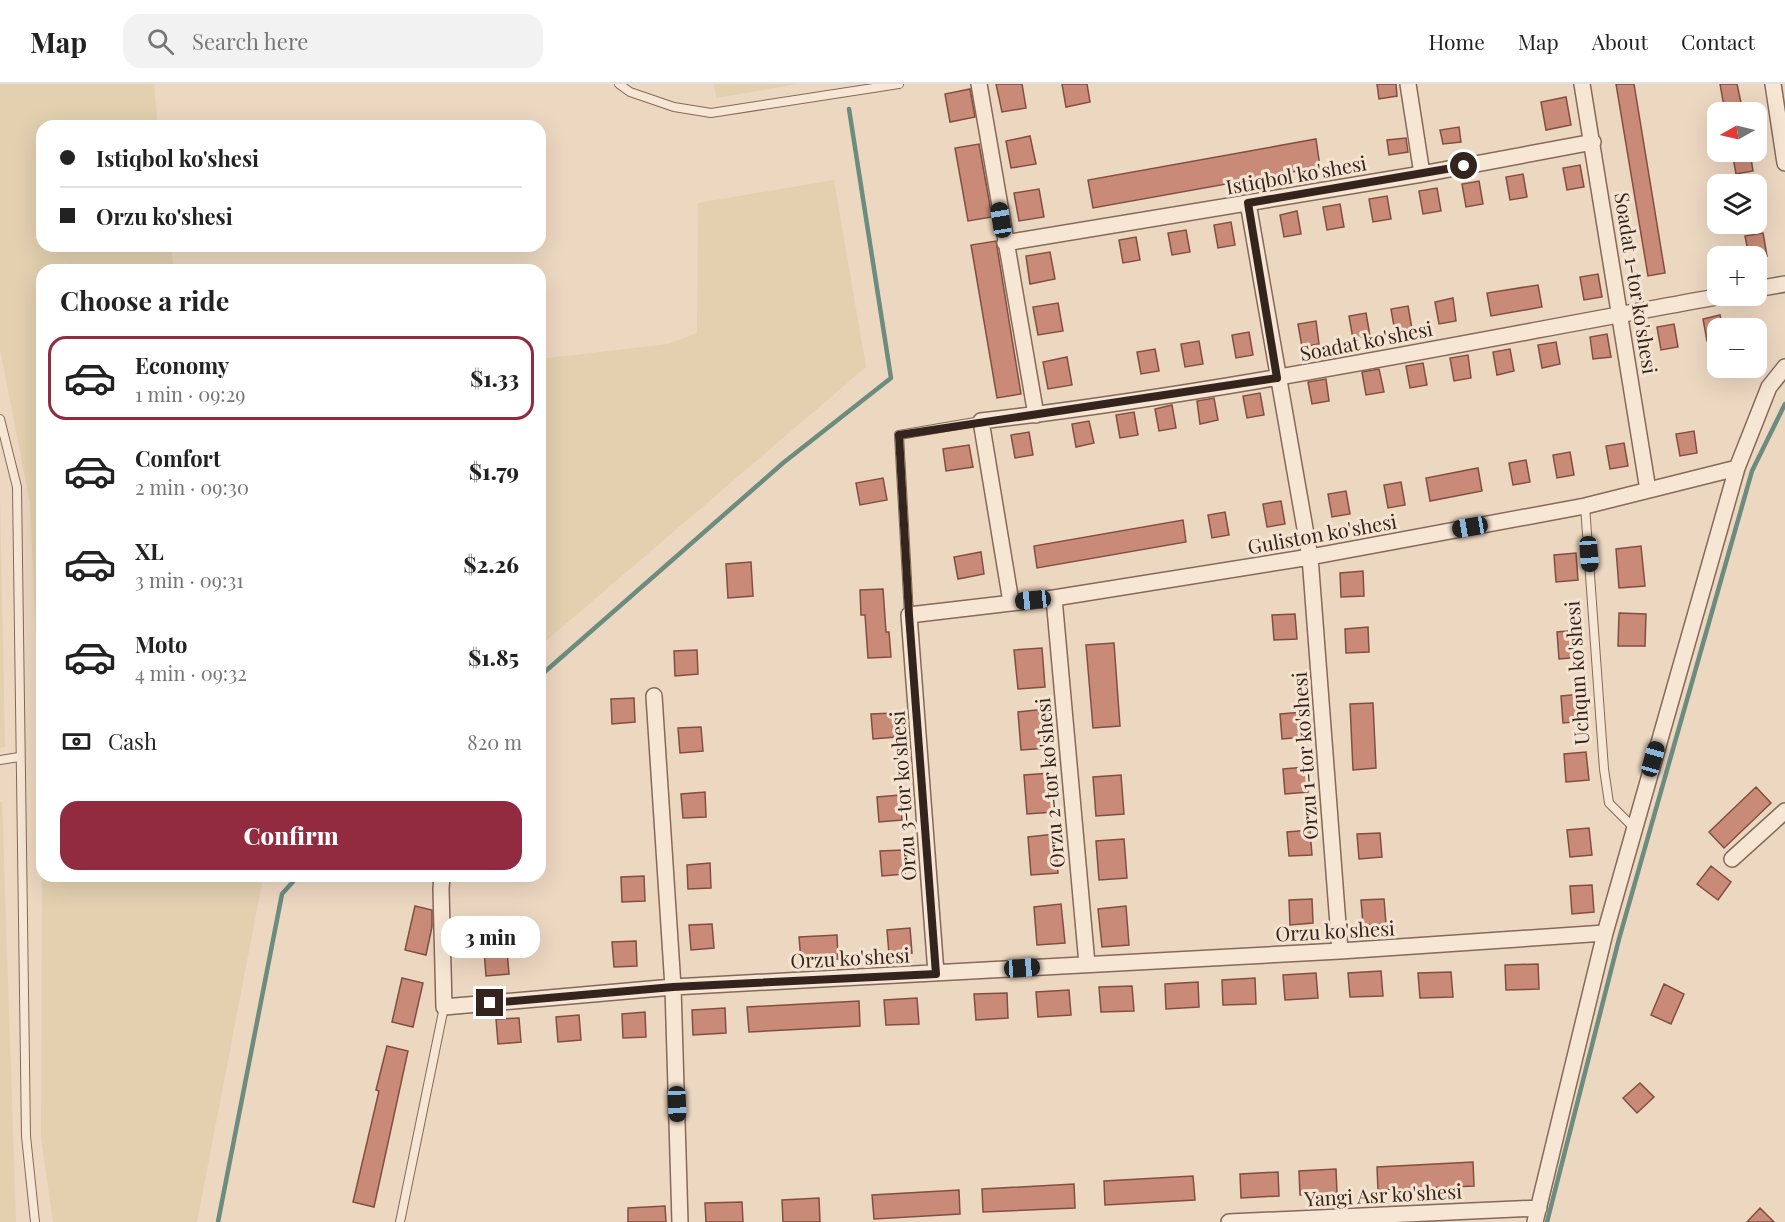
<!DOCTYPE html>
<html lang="en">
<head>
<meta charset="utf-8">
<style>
	body { margin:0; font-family:"Playfair Display",serif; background:#f2f2f2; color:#222; height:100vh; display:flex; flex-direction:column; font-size:22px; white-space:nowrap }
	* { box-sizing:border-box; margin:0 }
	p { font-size:20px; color:#767676 }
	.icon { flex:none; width:33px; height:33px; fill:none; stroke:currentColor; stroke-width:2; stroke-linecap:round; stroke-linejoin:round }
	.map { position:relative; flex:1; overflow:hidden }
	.side { position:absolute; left:36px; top:180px; width:510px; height:618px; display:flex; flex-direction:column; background:#fff; border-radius:18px; box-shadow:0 6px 24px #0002 }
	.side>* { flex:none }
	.guide { position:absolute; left:36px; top:36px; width:510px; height:132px; border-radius:18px; box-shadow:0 6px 24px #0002; display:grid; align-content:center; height:132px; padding:0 24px; background:#fff }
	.needle { width:39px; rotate:262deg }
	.tools { position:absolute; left:1707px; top:18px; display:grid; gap:12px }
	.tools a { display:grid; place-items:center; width:60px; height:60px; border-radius:12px; background:#fff; box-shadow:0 6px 24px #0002; font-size:30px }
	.end { position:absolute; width:27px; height:27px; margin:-14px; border:8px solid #35241d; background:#fff; box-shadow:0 0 0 3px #fff }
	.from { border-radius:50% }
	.bubble { position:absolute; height:42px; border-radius:18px; background:#fff; box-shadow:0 6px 24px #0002; font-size:20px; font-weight:800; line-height:42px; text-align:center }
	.car { position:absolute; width:18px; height:36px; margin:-18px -9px; border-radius:8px; box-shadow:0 0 4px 2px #0007; background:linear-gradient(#222 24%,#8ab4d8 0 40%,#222 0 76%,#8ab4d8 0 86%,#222 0) }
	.guide b { display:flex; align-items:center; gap:21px; height:57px; font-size:22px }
	.guide b+b { border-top:2px solid #e0e0e0 }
	.guide i { width:15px; height:15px; background:#222 }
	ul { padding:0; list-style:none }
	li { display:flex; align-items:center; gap:18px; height:84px; margin:0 12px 9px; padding:0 12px; border:3px solid transparent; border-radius:18px }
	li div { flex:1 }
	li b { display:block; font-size:22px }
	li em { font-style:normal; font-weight:800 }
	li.active { border-color:#922b3f }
	li>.icon { width:54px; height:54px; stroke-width:1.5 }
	h2 { padding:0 24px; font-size:27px; line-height:72px }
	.pay { display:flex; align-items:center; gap:15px; height:66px; padding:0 24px; font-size:22px }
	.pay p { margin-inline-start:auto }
	.cta { display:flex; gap:12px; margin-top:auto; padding:12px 24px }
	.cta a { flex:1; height:69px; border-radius:18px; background:#922b3f; color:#fff; font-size:24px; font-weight:800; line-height:69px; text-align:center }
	header { display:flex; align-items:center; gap:36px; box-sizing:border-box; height:84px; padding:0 30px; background:#fff; border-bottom:2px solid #e0e0e0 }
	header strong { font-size:28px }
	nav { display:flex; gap:33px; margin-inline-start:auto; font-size:21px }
	.search { width:420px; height:54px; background:#f2f2f2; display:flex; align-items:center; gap:15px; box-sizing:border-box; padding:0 21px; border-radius:18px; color:#767676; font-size:22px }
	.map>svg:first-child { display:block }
	.farmland { fill:#e2d0af }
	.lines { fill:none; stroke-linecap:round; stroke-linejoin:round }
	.stream { stroke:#6b8c7e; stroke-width:4.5 }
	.building { fill:#c98b78; stroke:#834e40; stroke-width:1.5 }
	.lane-casing { stroke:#856959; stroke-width:10 }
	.street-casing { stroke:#856959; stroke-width:18 }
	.lane { stroke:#f7e6d4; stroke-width:8 }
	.street { stroke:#f7e6d4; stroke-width:15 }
	.route { stroke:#35241d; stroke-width:8 }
	.labels { text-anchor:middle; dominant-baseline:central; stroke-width:6; stroke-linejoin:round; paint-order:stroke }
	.street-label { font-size:20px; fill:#35241d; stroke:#f4e3d0 }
</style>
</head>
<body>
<header>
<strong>Map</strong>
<div class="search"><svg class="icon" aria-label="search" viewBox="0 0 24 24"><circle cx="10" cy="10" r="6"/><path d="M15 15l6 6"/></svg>Search here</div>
<nav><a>Home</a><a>Map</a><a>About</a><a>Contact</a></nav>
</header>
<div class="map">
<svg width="1785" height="1138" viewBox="0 0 1785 1138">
	<rect width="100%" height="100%" fill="#ecd7c1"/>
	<!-- farmland -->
	<path class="farmland" d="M0 0H154L158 42H42V162H171L174 186H42V693L30 419 0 265Z
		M714 0H797L716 14Z
		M834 96 866 283 540 562V275L668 260 697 249 698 119Z
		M0 413 5 663 0 664Z
		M0 718H2L16 1138H0Z
		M42 792H270L262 799 197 1138H53L41 1054Z"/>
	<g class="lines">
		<!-- stream -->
		<path class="stream" d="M540 592 783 379 891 294 849 25
			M218 1138 282 810 298 792
			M1547 1138 1619 855 1752 387 1785 320"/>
	</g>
	<!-- building -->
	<path class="building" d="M996 0H1022L1026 24 1002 28Z
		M1062 0H1087L1090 18 1066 23Z
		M1377 0H1396L1397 12 1379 15Z
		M1616 0H1634L1665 189 1648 192Z
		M1720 0H1737L1743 28H1725Z
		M970 5 975 33 950 38 945 10Z
		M1566 13 1571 41 1546 46 1541 18Z
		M1459 43 1461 58 1443 60 1440 46Z
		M1030 52 1036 80 1011 84 1006 57Z
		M1406 54 1408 68 1389 71 1387 56Z
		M1316 55 1320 83 1093 124 1088 96Z
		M979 60 992 133 968 137 955 64Z
		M1732 68H1750L1753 87 1736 90Z
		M1580 81 1584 103 1567 106 1563 84Z
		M1523 90 1527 113 1510 116 1506 93Z
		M1479 97 1483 120 1466 123 1462 100Z
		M1437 104 1441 127 1423 130 1419 107Z
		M1039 105 1044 133 1019 137 1014 109Z
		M1387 112 1391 135 1373 138 1369 115Z
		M1340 120 1344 143 1327 146 1323 123Z
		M1297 127 1301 150 1284 153 1280 131Z
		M1231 138 1235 161 1218 164 1214 141Z
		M1186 146 1190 168 1172 171 1168 149Z
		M1763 149 1767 172H1749L1745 152Z
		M1136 153 1140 176 1123 179 1119 156Z
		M996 157 1021 310 997 314 971 161Z
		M1050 168 1055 195 1030 200 1026 172Z
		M1598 190 1602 213 1584 216 1580 193Z
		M1538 201 1542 223 1491 232 1487 209Z
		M1453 214 1456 237 1439 240 1435 218Z
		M1058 219 1063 247 1038 251 1033 223Z
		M1408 222 1412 245 1395 248 1391 225Z
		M1366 229 1370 252 1353 255 1349 232Z
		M1720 231 1723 244H1718V255L1707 257 1703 235Z
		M1316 237 1319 260 1302 263 1298 240Z
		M1674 240 1678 263 1661 266 1657 243Z
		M1249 248 1253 271 1236 274 1232 251Z
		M1607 250 1611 273 1593 275 1590 253Z
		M1199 257 1203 280 1185 283 1181 260Z
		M1556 258 1560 280 1542 284 1538 261Z
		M1155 265 1159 287 1141 290 1137 268Z
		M1510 265 1514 287 1497 291 1493 268Z
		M1468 271 1471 294 1454 297 1450 274Z
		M1067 273 1072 301 1048 305 1043 278Z
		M1423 279 1427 301 1410 304 1406 282Z
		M1379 285 1384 308 1366 311 1362 288Z
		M1326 295 1329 317 1312 320 1308 298Z
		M1260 309 1264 331 1247 334 1243 312Z
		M1214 314 1218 336 1200 340 1197 317Z
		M1172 321 1176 344 1159 347 1155 325Z
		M1134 328 1138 351 1120 354 1116 331Z
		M1089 337 1094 359 1076 363 1072 340Z
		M1694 347 1697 369 1680 372 1676 350Z
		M1029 348 1033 371 1015 374 1011 351Z
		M1624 359 1628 382 1610 385 1606 362Z
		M969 361 973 383 946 387 943 365Z
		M1570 368 1574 391 1557 394 1553 371Z
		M1526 376 1530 398 1513 401 1509 379Z
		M1478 384 1482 407 1430 417 1426 394Z
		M883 394 887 416 860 421 856 399Z
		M1401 398 1405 421 1388 424 1384 401Z
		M1346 407 1350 430 1332 433 1328 410Z
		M1281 417 1285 440 1267 443 1263 420Z
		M1225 428 1229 451 1212 454 1208 431Z
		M1183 436 1186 458 1037 484 1034 462Z
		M1641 462 1645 502 1619 504 1616 465Z
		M981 468 984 490 958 495 954 473Z
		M1576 469 1578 496 1556 498 1554 471Z
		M751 478 753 512 728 514 726 480Z
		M1363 487 1364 512 1341 513 1340 489Z
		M883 505 886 548H889L891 573 868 574 865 531H861L860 506Z
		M1619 529 1646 530 1645 562H1618Z
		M1295 530 1297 555 1274 556 1272 531Z
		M1368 543 1369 568 1346 569 1345 545Z
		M1579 546 1581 573 1559 575 1557 548Z
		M1114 559 1120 642 1093 644 1086 561Z
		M1042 564 1045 603 1018 605 1014 566Z
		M697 566 698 590 675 592 674 567Z
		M1583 610 1585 637 1563 639 1561 612Z
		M634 614 635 638 612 640 611 615Z
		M1373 619 1376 684 1353 686 1350 620Z
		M1046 625 1049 664 1021 666 1018 628Z
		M1303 628 1305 653 1282 655 1280 630Z
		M894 629 896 653 873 655 871 630Z
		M701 643 703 667 680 669 678 644Z
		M1586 668 1589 696 1566 698 1564 670Z
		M1306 683 1308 708 1285 710 1283 685Z
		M1051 689 1054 728 1027 730 1024 691Z
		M1121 691 1124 730 1096 732 1093 693Z
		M1756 703 1771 719 1724 764 1709 748Z
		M705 708 706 733 683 734 681 710Z
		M900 711 902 736 879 738 877 713Z
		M1589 744 1592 771 1570 773 1567 746Z
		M1310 746 1312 771 1289 772 1287 748Z
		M1380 749 1382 773 1359 775 1357 750Z
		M1055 750 1058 789 1031 791 1028 753Z
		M1124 755 1127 794 1099 796 1096 757Z
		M903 766 905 790 882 792 880 767Z
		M710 779 711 804 688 805 687 781Z
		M1711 782 1731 798 1718 816 1697 800Z
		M644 792 645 817 622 818 621 793Z
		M1592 801 1594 828 1572 830 1570 802Z
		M1312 815 1313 839 1290 841 1289 816Z
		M1384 815 1386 840 1363 841 1361 816Z
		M1061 820 1065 859 1037 861 1034 823Z
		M415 822 432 826V843L426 871 405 866Z
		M1126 822 1129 861 1102 863 1098 825Z
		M712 840 714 864 691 866 689 841Z
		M910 844 912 869 889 870 887 846Z
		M837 851 838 875 801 877 799 853Z
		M636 857 637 882 614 883 612 858Z
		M507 866 509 890 486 892 484 867Z
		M1538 880 1539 905 1506 906 1505 881Z
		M1381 887 1383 912 1350 913 1348 889Z
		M1451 888 1453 913 1420 914 1418 889Z
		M1316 889 1318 914 1285 916 1283 891Z
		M402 894 423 899 413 943 392 938Z
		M1255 894 1256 920 1223 921 1222 896Z
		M1198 898 1199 923 1166 925 1165 900Z
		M1664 900 1684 910 1671 940 1651 931Z
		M1132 902 1134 927 1101 928 1099 903Z
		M1069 906 1071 931 1038 933 1036 908Z
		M1007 909 1008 934 976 936 974 910Z
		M917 914 919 940 886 941 884 916Z
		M859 917 860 942 749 948 747 923Z
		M725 924 726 949 693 951 692 926Z
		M645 928 646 953 623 954 622 930Z
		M579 931 581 956 558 958 556 933Z
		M519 934 521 958 498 960 496 935Z
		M387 962 408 967 374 1123 353 1118 379 1007 376 1006Z
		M1640 999 1654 1013 1637 1029 1623 1014Z
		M1473 1078 1474 1102 1378 1106 1377 1083Z
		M1336 1085 1337 1109 1300 1111 1299 1087Z
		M1278 1088 1279 1112 1241 1114 1240 1090Z
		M1193 1092 1195 1116 1105 1121 1104 1097Z
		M1074 1100 1075 1124 983 1128 982 1105Z
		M959 1106 960 1130 874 1135 872 1111Z
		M819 1114 820 1138H783L782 1116Z
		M742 1118 743 1138H706L705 1119Z
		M665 1122 666 1138H628V1124Z
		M1760 1124 1774 1138H1747Z"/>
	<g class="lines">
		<defs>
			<path id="lane" d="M619 0 630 8 674 23 711 29 899 0
				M0 335 17 403 26 1052 35 1138
				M1585 422 1604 685 1609 719 1633 743
				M909 531 899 351 981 337
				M0 676 19 673
				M400 1138 444 923"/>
			<path id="street" d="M979 0 1036 331
				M1408 0 1422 90
				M1582 0 1648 406
				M1773 0 1785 79
				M1248 119 1310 473 1340 867
				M1005 159 1422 90 1593 58
				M1756 205 1785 200
				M1054 514 1087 880
				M1011 518 981 337C1230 308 1476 256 1722 212
				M654 612 673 903 680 1138
				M1732 775 1785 727
				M442 792 441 805 444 923 673 903 1340 867 1605 849
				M936 889 909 531 1054 514 1310 473 1585 422 1737 384
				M1229 1138 1539 1124
				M1535 1138 1605 849 1737 384 1769 303 1785 283"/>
		</defs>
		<!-- lane casing -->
		<use href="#lane" class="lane-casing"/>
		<!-- street casing -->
		<use href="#street" class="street-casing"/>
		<!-- lane -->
		<use href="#lane" class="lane"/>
		<!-- street -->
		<use href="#street" class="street"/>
	</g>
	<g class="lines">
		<!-- route -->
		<path class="route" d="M490 919 673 903 936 890 909 531 899 351 1277 294 1248 119 1464 82"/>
	</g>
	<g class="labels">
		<!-- street labels -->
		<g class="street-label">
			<text transform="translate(1296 90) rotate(-10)">Istiqbol ko'shesi</text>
			<text transform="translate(1637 199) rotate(81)">Soadat 1-tor ko'shesi</text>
			<text transform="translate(1366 256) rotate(-11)">Soadat ko'shesi</text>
			<text transform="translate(1322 449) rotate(-10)">Guliston ko'shesi</text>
			<text transform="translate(1576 589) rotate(-94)">Uchqun ko'shesi</text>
			<text transform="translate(1304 672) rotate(-94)">Orzu 1-tor ko'shesi</text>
			<text transform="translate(1049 699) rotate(-95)">Orzu 2-tor ko'shesi</text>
			<text transform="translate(902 712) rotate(-94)">Orzu 3-tor ko'shesi</text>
			<text transform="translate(1335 846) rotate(-3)">Orzu ko'shesi</text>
			<text transform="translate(850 873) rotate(-3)">Orzu ko'shesi</text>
			<text transform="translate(1383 1110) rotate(-3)">Yangi Asr ko'shesi</text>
		</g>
	</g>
</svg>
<div class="tools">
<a><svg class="needle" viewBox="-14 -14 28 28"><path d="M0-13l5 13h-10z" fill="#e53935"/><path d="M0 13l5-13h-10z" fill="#767676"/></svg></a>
<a><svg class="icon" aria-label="layers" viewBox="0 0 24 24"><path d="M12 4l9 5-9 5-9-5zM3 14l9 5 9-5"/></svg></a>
<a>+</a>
<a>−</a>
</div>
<i class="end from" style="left:1464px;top:82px"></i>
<i class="end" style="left:490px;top:919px"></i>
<div class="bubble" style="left:441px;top:832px;width:99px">3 min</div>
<i class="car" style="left:1001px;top:136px;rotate:351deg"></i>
<i class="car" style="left:1470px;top:443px;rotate:260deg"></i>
<i class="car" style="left:1589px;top:470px;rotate:176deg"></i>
<i class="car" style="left:1033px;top:516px;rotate:264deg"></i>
<i class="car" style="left:1653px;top:675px;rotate:16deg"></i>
<i class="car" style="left:1022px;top:884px;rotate:86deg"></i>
<i class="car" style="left:677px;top:1020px;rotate:178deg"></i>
<div class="guide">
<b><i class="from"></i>Istiqbol ko'shesi</b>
<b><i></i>Orzu ko'shesi</b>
</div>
<section class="side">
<h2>Choose a ride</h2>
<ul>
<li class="active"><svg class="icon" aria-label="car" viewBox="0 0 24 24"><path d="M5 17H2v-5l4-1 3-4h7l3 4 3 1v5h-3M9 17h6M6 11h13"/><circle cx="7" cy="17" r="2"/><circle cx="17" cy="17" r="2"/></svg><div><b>Economy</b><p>1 min · 09:29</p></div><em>$1.33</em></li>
<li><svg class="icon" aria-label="car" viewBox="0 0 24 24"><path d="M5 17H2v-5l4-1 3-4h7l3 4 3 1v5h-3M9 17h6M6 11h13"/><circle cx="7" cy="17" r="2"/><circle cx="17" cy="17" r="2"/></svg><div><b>Comfort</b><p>2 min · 09:30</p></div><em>$1.79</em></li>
<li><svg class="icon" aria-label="car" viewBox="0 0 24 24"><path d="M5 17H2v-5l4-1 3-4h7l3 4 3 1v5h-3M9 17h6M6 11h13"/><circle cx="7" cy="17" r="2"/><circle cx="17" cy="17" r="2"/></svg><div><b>XL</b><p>3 min · 09:31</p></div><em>$2.26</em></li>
<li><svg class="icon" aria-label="car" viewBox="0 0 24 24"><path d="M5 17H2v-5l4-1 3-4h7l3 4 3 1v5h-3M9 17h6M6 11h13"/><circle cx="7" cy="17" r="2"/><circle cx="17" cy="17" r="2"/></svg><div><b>Moto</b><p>4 min · 09:32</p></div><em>$1.85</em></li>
</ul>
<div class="pay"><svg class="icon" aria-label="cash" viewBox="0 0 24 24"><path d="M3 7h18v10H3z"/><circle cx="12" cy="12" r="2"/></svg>Cash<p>820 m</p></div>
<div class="cta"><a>Confirm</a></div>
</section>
</div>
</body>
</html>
